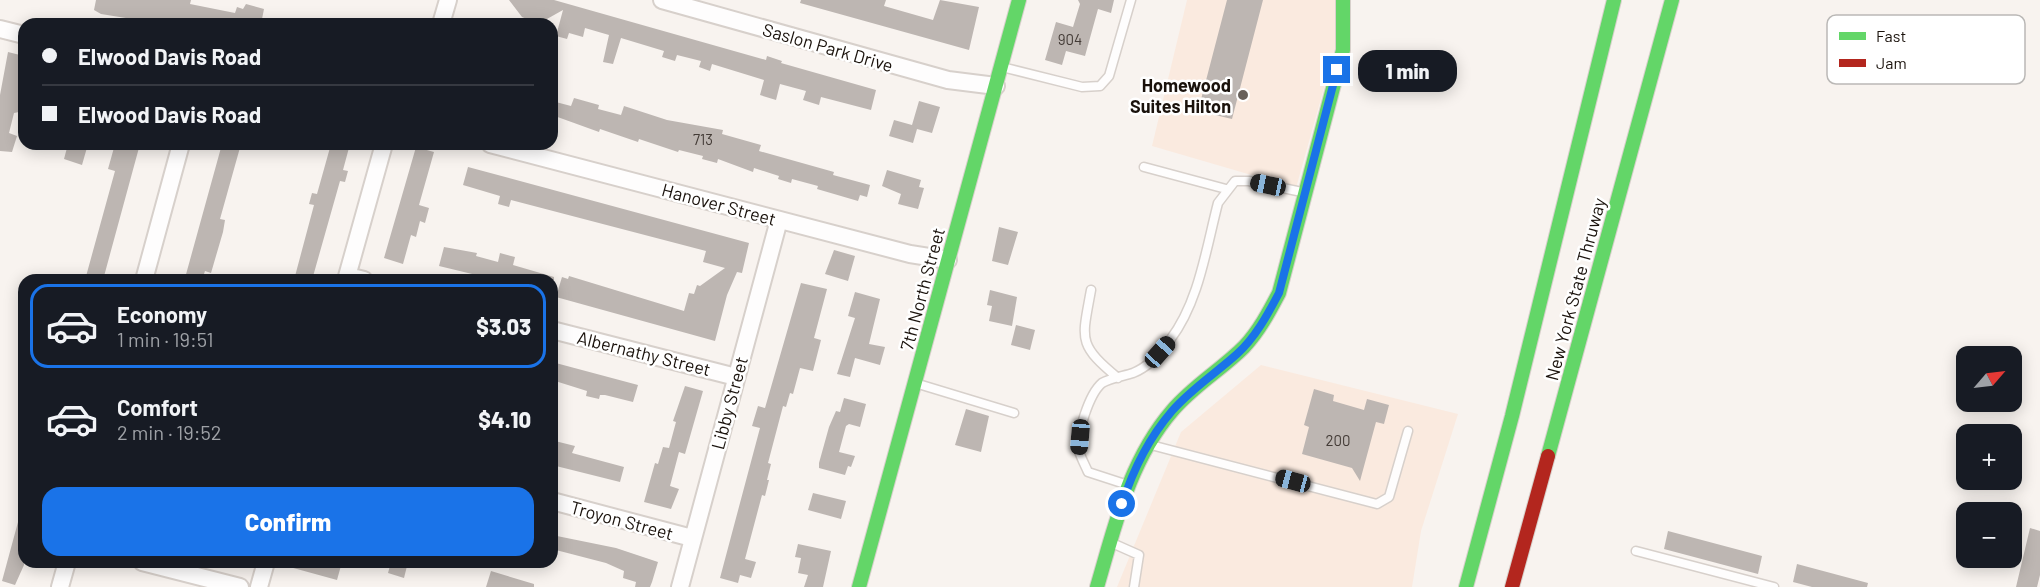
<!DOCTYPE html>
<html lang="en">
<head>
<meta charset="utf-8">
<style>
	body { margin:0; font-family:Barlow,sans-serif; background:#20242c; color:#f1f3f6; height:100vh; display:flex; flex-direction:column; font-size:22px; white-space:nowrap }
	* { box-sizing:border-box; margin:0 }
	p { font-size:20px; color:#9ea1a6 }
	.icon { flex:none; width:33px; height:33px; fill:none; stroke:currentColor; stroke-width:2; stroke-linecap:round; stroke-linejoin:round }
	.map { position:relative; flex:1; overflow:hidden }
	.sheet { position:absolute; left:18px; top:274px; width:540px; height:294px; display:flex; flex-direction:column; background:#171b24; border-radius:18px; box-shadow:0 3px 15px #0003 }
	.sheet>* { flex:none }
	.top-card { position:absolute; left:18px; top:18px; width:540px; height:132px; border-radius:18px; box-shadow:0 3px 15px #0003; display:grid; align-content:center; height:132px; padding:0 24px; background:#171b24 }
	.needle { width:39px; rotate:62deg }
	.tools { position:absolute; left:1956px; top:346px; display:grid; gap:12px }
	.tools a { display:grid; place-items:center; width:66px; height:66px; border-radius:12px; background:#171b24; box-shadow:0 3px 15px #0003; font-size:30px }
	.end { position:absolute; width:27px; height:27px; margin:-14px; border:8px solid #1a73e8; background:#fff; box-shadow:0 0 0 3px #fff }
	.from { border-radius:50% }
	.bubble { position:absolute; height:42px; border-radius:18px; background:#171b24; box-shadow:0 3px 15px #0003; font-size:20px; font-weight:800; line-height:42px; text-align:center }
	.car { position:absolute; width:18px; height:36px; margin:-18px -9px; border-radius:8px; box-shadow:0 0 4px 2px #0007; background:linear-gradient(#222 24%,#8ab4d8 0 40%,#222 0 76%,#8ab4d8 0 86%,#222 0) }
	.top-card b { display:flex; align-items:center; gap:21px; height:57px; font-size:22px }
	.top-card b+b { border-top:2px solid #363941 }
	.top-card i { width:15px; height:15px; background:#f1f3f6 }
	ul { padding:10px 0 0; list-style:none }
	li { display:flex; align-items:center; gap:18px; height:84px; margin:0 12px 9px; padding:0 12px; border:3px solid transparent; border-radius:18px }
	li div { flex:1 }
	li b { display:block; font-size:22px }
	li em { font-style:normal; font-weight:800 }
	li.current { border-color:#1a73e8 }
	li>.icon { width:54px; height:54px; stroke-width:1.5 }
	.button { display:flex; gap:12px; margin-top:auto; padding:12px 24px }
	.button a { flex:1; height:69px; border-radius:18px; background:#1a73e8; color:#fff; font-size:24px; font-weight:800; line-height:69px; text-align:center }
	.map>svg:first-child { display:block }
	.built { fill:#faeadf }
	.building { fill:#bdb6b2 }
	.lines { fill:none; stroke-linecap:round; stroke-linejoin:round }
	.lane-casing { stroke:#d7d0cb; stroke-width:11 }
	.street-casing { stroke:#d7d0cb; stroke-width:20 }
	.fast-casing { stroke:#d7d0cb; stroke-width:16 }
	.jam-casing { stroke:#d7d0cb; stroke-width:16 }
	.lane { stroke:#fefdfd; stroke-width:8 }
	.street { stroke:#fefdfd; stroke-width:16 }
	.fast { stroke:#63d668; stroke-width:14 }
	.jam { stroke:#b3261e; stroke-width:14 }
	.route { stroke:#1a73e8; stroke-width:8 }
	.poi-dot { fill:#68615b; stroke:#fff; stroke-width:2 }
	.labels { text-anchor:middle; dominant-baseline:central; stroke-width:5; stroke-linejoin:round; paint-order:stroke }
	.number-label { font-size:15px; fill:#433b36 }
	.street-label { font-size:18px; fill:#1a120c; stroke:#fff }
	.poi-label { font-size:18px; font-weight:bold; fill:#1a120c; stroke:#fff; text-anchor:end }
	.key { fill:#fff; stroke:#bab8b6; stroke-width:1.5 }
	.key-label { font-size:16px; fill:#1a120c }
</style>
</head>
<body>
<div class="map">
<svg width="2040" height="587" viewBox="0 0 2040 587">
	<rect width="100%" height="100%" fill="#f8f3ef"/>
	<!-- built -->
	<path class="built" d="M1187 0H1337L1336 45 1296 188 1152 146Z
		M1261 365 1458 414 1421 531 1412 587H1117L1181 432Z"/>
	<!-- building -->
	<path class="building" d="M96 0H191L190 4 235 13 237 7 243 9 246 4 264 9 261 24H163L101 14 94 10Z
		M509 0H554L766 60 767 56 782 61 781 63 876 90 871 110 821 97 819 105 803 100 806 91 780 84 776 100 760 95 764 80 712 64 710 71 699 67 701 61 677 55 675 61 662 57 664 51 621 38 613 64 603 62 609 35 585 28 583 37 569 33 567 39 556 36 563 10 538 24 522 17Z
		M801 0H886L884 6 933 20 940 0 979 7 969 50 800 3Z
		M1078 0H1114L1111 13 1098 9 1085 56 1066 51 1062 65 1045 60 1056 22 1073 27 1080 4Z
		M1227 0H1263L1232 119 1198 111Z
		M8 52 24 56V111L14 113 9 133 17 136 12 152 0 151V95Z
		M574 98 599 105 598 109 621 115 624 106 667 120 723 130 722 134 761 145 759 151 834 172 833 175 870 185 867 197 860 195 858 201 817 189 818 186 792 179 791 183 778 179 779 176 754 168 753 172 718 159 717 163 702 159 703 156 679 150 678 152 639 139 638 142 600 129 599 132 552 115V101L571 106Z
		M919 101 940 107 932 133 917 129 913 143 889 136 894 120 912 125Z
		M68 144H88L82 165 64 159Z
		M115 144H140L103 280H85L115 171 108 169Z
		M222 144H241L220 219 225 220 223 232 211 273 205 271 202 280H195L185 278Z
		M331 144H350L343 170 348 171 345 182 340 181 312 280H294L314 205 309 204 312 193 317 194Z
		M416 147 434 152 419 205 429 208 425 223 420 221 416 237 411 235 403 264 384 258Z
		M468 167 749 243 742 273 737 272 727 295 715 341 556 297 562 277 568 279 569 276 684 311 689 293 694 294 697 285 700 286 725 268 703 262 706 251 511 200 509 207 498 204 500 196 463 185Z
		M887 170 921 180 919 187 924 188 918 209 898 204 901 194 882 186Z
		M999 227 1018 232 1008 265 992 261Z
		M444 247 477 253 476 256 498 262 500 253 515 257 513 265 554 277V280H497L439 266Z
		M834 250 855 256 848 281 825 274Z
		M801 283 827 289 814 338 821 340 813 371 800 368 793 394 790 393 786 407 783 406 768 463 771 464 767 480H769L765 496 762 495 745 559 756 562 751 578 740 575 738 583 720 578 760 428 752 426 758 406 765 408Z
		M990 290 1017 297 1012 326 989 321 992 306 987 305Z
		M855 292 880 299 869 344 885 347 880 365 855 358 850 377 837 374 855 318 848 316Z
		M1016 325 1035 330 1030 350 1011 345Z
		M552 362 638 385 633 402 605 395H600L599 399 586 396 587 391 552 380Z
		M685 386 703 391 685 454 679 452 670 486 679 489 671 509 644 502 655 463 658 464 663 447 669 448 676 422 673 421Z
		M1314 389 1334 395 1333 401 1364 410 1367 399 1389 405 1384 424 1376 422 1360 481 1352 468 1302 454 1309 427 1304 425Z
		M844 398 866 404 860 427 849 424 846 426 839 452 855 456 851 467 848 466 845 475 819 468V463L829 427 836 411 840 412Z
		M966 409 989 416 981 452 955 445Z
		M555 441 575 446 572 453 624 467 620 482 552 465Z
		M813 493 846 501 841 519 808 510Z
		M21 511H24V565L15 585 2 581Z
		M2030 528 2040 531V575L2037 587H2016Z
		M1668 531 1762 556 1758 574 1664 549Z
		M552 535 616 548 658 562 652 582 650 587H635L636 582 623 578 624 571 606 563 552 549Z
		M798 544 831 551 823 587H804L808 575 798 573 801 558 795 557Z
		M286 562H342L337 580 286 566Z
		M391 562H408L404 578 388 573Z
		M1797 564 1868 583 1867 587H1812L1793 582Z
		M491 571 534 584V587H486Z"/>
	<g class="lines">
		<defs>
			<path id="lane" d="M1002 67 1082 87 1100 86 1109 76 1131 0
				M1144 167 1226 189
				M1091 290C1082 340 1077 344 1118 378
				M915 383 1014 413
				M1151 445 1377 504 1389 497 1408 431
				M1128 485 1088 472C1085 465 1081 458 1079 451 1076 435 1089 394 1102 383 1110 378 1124 376 1133 373 1148 367 1161 353 1170 340 1199 302 1206 249 1218 203L1235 181H1249L1302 192
				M1112 543 1139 555 1134 587
				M1636 551 1774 587"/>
			<path id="street" d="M662 0 948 80 996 86
				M441 24 448 0
				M0 29 24 35
				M490 144 910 254 948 260
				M348 276 364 280
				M144 280 181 144
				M346 280 384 144
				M552 330 736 377
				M552 501 692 538
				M142 562 240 587
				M60 587 67 562
				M259 587 266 562
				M680 587 779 220"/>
			<path id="fast" d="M1548 456 1672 0
				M859 587 1019 0
				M1097 587C1115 526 1129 461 1172 411 1193 386 1221 370 1244 347 1259 331 1269 312 1279 293L1343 50V0
				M1466 587 1512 416 1614 0"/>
			<path id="jam" d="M1512 587 1548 456"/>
		</defs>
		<!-- lane casing -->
		<use href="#lane" class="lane-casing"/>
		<!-- street casing -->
		<use href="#street" class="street-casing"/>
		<!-- fast casing -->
		<use href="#fast" class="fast-casing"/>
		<!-- jam casing -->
		<use href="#jam" class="jam-casing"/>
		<!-- lane -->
		<use href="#lane" class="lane"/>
		<!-- street -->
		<use href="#street" class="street"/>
		<!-- fast -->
		<use href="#fast" class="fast"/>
		<!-- jam -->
		<use href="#jam" class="jam"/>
	</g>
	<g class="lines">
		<!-- route -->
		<path class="route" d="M1122 504C1133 470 1148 439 1172 411 1191 389 1216 373 1237 354 1255 338 1268 314 1279 293L1337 70"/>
	</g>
	<!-- markers -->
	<circle class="poi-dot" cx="1243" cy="95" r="6"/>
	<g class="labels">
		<!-- number labels -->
		<g class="number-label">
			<text x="1070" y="39">904</text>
			<text x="703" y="139">713</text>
			<text x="1338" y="440">200</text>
		</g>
		<!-- street labels -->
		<g class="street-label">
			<text transform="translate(828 47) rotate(16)">Saslon Park Drive</text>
			<text transform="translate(719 204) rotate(15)">Hanover Street</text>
			<text transform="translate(922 289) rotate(-75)">7th North Street</text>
			<text transform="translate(1575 289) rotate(-75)">New York State Thruway</text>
			<text transform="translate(644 353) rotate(14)">Albernathy Street</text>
			<text transform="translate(729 403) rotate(-75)">Libby Street</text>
			<text transform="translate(622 520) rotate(15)">Troyon Street</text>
		</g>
		<!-- poi labels -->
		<g class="poi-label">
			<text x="1231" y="85">Homewood<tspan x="1231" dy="21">Suites Hilton</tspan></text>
		</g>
	</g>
	<!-- legend -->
	<rect x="1827" y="15" width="198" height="69" rx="9" class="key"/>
	<rect x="1839" y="32" width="27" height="8" fill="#63d668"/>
	<rect x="1839" y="59" width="27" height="8" fill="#b3261e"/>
	<g class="key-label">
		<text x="1876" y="42">Fast</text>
		<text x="1876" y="69">Jam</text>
	</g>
</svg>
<div class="tools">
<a><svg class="needle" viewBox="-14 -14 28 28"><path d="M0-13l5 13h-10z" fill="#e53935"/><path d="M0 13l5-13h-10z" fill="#9ea1a6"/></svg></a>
<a>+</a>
<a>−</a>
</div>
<i class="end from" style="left:1122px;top:504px"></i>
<i class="end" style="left:1337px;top:70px"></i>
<div class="bubble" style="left:1358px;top:50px;width:99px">1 min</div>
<i class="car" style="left:1268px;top:185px;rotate:282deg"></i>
<i class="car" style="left:1160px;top:352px;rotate:42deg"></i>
<i class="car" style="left:1080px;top:437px;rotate:185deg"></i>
<i class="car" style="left:1293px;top:481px;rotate:285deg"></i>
<div class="top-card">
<b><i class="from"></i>Elwood Davis Road</b>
<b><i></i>Elwood Davis Road</b>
</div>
<section class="sheet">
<ul>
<li class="current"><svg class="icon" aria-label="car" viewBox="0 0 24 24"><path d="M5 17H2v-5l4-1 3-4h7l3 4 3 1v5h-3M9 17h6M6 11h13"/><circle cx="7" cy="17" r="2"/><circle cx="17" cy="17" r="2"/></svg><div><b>Economy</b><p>1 min · 19:51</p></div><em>$3.03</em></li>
<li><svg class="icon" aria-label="car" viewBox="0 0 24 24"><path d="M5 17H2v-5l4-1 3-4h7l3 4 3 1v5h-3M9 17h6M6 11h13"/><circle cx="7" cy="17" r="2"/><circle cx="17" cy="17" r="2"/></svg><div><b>Comfort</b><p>2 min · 19:52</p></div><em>$4.10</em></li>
</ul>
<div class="button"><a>Confirm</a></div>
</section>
</div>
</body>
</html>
